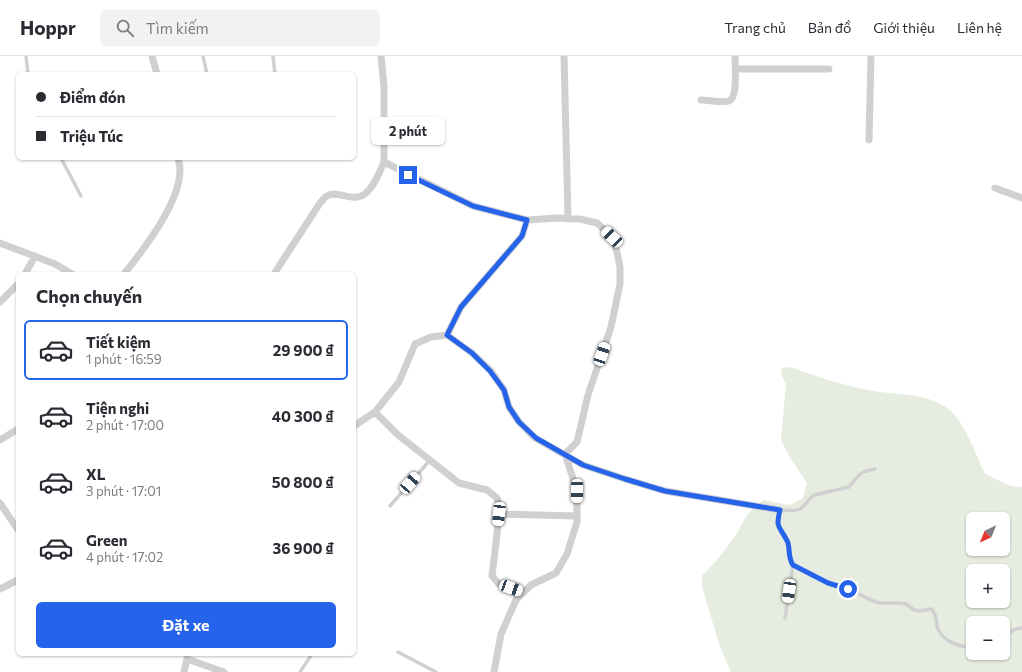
<!DOCTYPE html>
<html lang="vi">
<head>
<meta charset="utf-8">
<style>
	body { margin:0; font-family:Commissioner,sans-serif; background:#f2f2f3; color:#2b2b33; height:100vh; display:flex; flex-direction:column; font-size:15px; white-space:nowrap }
	* { box-sizing:border-box; margin:0 }
	p { font-size:13px; color:#7c7c81 }
	.icon { flex:none; width:22px; height:22px; fill:none; stroke:currentColor; stroke-width:2; stroke-linecap:round; stroke-linejoin:round }
	.map { position:relative; flex:1; overflow:hidden }
	.details { position:absolute; left:16px; top:216px; width:340px; height:384px; display:flex; flex-direction:column; background:#fff; border-radius:6px; box-shadow:0 1px 3px #0004 }
	.details>* { flex:none }
	.banner { position:absolute; left:16px; top:16px; width:340px; height:88px; border-radius:6px; box-shadow:0 1px 3px #0004; display:grid; align-content:center; height:88px; padding:0 20px; background:#fff }
	.needle { width:26px; rotate:223deg }
	.tools { position:absolute; left:966px; top:456px; display:grid; gap:8px }
	.tools a { display:grid; place-items:center; width:44px; height:44px; border-radius:6px; background:#fff; box-shadow:0 1px 3px #0004; font-size:20px }
	.end { position:absolute; width:18px; height:18px; margin:-9px; border:5px solid #2563eb; background:#fff; box-shadow:0 0 0 2px #fff }
	.from { border-radius:50% }
	.bubble { position:absolute; height:28px; border-radius:6px; background:#fff; box-shadow:0 1px 3px #0004; font-size:13px; font-weight:700; line-height:28px; text-align:center }
	.car { position:absolute; width:12px; height:24px; margin:-12px -6px; border-radius:5px; box-shadow:0 0 3px 1px #0007; background:linear-gradient(#fff 24%,#345 0 40%,#fff 0 76%,#345 0 86%,#fff 0) }
	.banner b { display:flex; align-items:center; gap:14px; height:38px; font-size:15px }
	.banner b+b { border-top:1px solid #e1e1e2 }
	.banner i { width:10px; height:10px; background:#2b2b33 }
	ul { padding:0; list-style:none }
	li { display:flex; align-items:center; gap:12px; height:60px; margin:0 8px 6px; padding:0 12px; border:2px solid transparent; border-radius:6px }
	li div { flex:1 }
	li b { display:block; font-size:15px }
	li em { font-style:normal; font-weight:700 }
	li.current { border-color:#2563eb }
	li>.icon { width:36px; height:36px; stroke-width:1.5 }
	h2 { padding:0 20px; font-size:18px; line-height:48px }
	.button { display:flex; gap:8px; margin-top:auto; padding:8px 20px }
	.button a { flex:1; height:46px; border-radius:6px; background:#2563eb; color:#fff; font-size:16px; font-weight:700; line-height:46px; text-align:center }
	header { display:flex; align-items:center; gap:24px; box-sizing:border-box; height:56px; padding:0 20px; background:#fff; border-bottom:1px solid #e1e1e2 }
	header strong { font-size:19px }
	nav { display:flex; gap:22px; margin-inline-start:auto; font-size:14px }
	.search { width:280px; height:36px; background:#f2f2f3; display:flex; align-items:center; gap:10px; box-sizing:border-box; padding:0 14px; border-radius:6px; color:#7c7c81; font-size:15px }
	.map>svg:first-child { display:block }
	.green { fill:#e6ecdf; fill-rule:evenodd }
	.lines { fill:none; stroke-linecap:round; stroke-linejoin:round }
	.lane { stroke:#d0d0d0; stroke-width:3.5 }
	.street { stroke:#d0d0d0; stroke-width:7 }
	.route { stroke:#2563eb; stroke-width:5 }
</style>
</head>
<body>
<header>
<strong>Hoppr</strong>
<div class="search"><svg class="icon" aria-label="search" viewBox="0 0 24 24"><circle cx="10" cy="10" r="6"/><path d="M15 15l6 6"/></svg>Tìm kiếm</div>
<nav><a>Trang chủ</a><a>Bản đồ</a><a>Giới thiệu</a><a>Liên hệ</a></nav>
</header>
<div class="map">
<svg width="1022" height="616" viewBox="0 0 1022 616">
	<rect width="100%" height="100%" fill="#fff"/>
	<!-- green -->
	<path class="green" d="M791 311C817 321 846 330 873 335 898 339 926 337 947 352 963 362 977 401 985 418L1010 430 1022 431V616H731L720 591 702 531V520L717 504 736 479 747 459 763 444 790 449 803 442 807 427 791 403 781 384 786 328 781 319 782 312ZM973 463H1003V493H973ZM973 515H1003V545H973ZM973 567H1003V597H973Z"/>
	<g class="lines">
		<!-- lane -->
		<path class="lane" d="M26 0 28 18
			M203 0 207 18
			M273 0 275 18
			M61 102 81 140
			M875 413 863 416 858 420 849 431 814 439C809 442 805 450 800 453 794 456 786 454 780 454 779 458 778 462 778 467 778 472 786 481 788 487 791 494 788 502 793 509L828 527 848 533 873 545 880 547H900L906 548 914 554 919 555 931 553C937 559 936 563 937 570 940 584 960 592 973 591
			M390 450 430 404
			M785 562 793 509
			M1003 582C1009 577 1014 572 1022 572
			M398 596 436 616
			M300 616 312 598"/>
		<!-- street -->
		<path class="street" d="M152 0 157 18
			M381 0 384 30V106L473 150 527 164 558 162 580 163 597 167 612 181 617 196 620 211V228L611 271 588 339 577 386 565 398 577 435V466L567 498 556 517 531 529 516 544 501 578 494 616
			M564 0 568 163
			M735 13H829
			M701 44C708 44 723 47 729 45 738 42 735 9 735 0
			M869 84 871 0
			M995 132 1022 142
			M0 187 55 208 72 218
			M25 218 35 200
			M124 218C144 193 180 147 180 114 180 110 179 106 178 102
			M274 218 320 147C322 145 324 142 327 140 337 133 354 148 366 137 375 129 379 117 384 106
			M0 246 18 228
			M447 279 461 251 522 180 527 164
			M375 356 398 379 459 427 487 434 497 442 500 452 492 520 499 528 523 536
			M354 370 375 356 399 326 415 288 431 281 447 279 472 297 491 315 504 334 509 351 519 366 535 382 583 409 625 423 665 435 780 454
			M0 384 18 373
			M0 447 18 474
			M499 458 577 460
			M0 533 18 524
			M187 603 224 616
			M184 616 188 598"/>
	</g>
	<g class="lines">
		<!-- route -->
		<path class="route" d="M408 119 473 150 527 164 522 180 461 251 447 279 472 297 490 315 504 334 509 351 519 366 536 382 583 409 625 423 665 435 780 454C779 458 778 462 778 467 778 472 786 481 788 487 790 494 788 502 793 509L828 527 848 533"/>
	</g>
</svg>
<div class="tools">
<a><svg class="needle" viewBox="-14 -14 28 28"><path d="M0-13l5 13h-10z" fill="#e53935"/><path d="M0 13l5-13h-10z" fill="#7c7c81"/></svg></a>
<a>+</a>
<a>−</a>
</div>
<i class="end from" style="left:848px;top:533px"></i>
<i class="end" style="left:408px;top:119px"></i>
<div class="bubble" style="left:371px;top:61px;width:74px">2 phút</div>
<i class="car" style="left:612px;top:181px;rotate:314deg"></i>
<i class="car" style="left:602px;top:298px;rotate:19deg"></i>
<i class="car" style="left:410px;top:427px;rotate:41deg"></i>
<i class="car" style="left:577px;top:435px;rotate:180deg"></i>
<i class="car" style="left:499px;top:458px;rotate:186deg"></i>
<i class="car" style="left:511px;top:532px;rotate:110deg"></i>
<i class="car" style="left:789px;top:535px;rotate:188deg"></i>
<div class="banner">
<b><i class="from"></i>Điểm đón</b>
<b><i></i>Triệu Túc</b>
</div>
<section class="details">
<h2>Chọn chuyến</h2>
<ul>
<li class="current"><svg class="icon" aria-label="car" viewBox="0 0 24 24"><path d="M5 17H2v-5l4-1 3-4h7l3 4 3 1v5h-3M9 17h6M6 11h13"/><circle cx="7" cy="17" r="2"/><circle cx="17" cy="17" r="2"/></svg><div><b>Tiết kiệm</b><p>1 phút · 16:59</p></div><em>29 900 ₫</em></li>
<li><svg class="icon" aria-label="car" viewBox="0 0 24 24"><path d="M5 17H2v-5l4-1 3-4h7l3 4 3 1v5h-3M9 17h6M6 11h13"/><circle cx="7" cy="17" r="2"/><circle cx="17" cy="17" r="2"/></svg><div><b>Tiện nghi</b><p>2 phút · 17:00</p></div><em>40 300 ₫</em></li>
<li><svg class="icon" aria-label="car" viewBox="0 0 24 24"><path d="M5 17H2v-5l4-1 3-4h7l3 4 3 1v5h-3M9 17h6M6 11h13"/><circle cx="7" cy="17" r="2"/><circle cx="17" cy="17" r="2"/></svg><div><b>XL</b><p>3 phút · 17:01</p></div><em>50 800 ₫</em></li>
<li><svg class="icon" aria-label="car" viewBox="0 0 24 24"><path d="M5 17H2v-5l4-1 3-4h7l3 4 3 1v5h-3M9 17h6M6 11h13"/><circle cx="7" cy="17" r="2"/><circle cx="17" cy="17" r="2"/></svg><div><b>Green</b><p>4 phút · 17:02</p></div><em>36 900 ₫</em></li>
</ul>
<div class="button"><a>Đặt xe</a></div>
</section>
</div>
</body>
</html>
